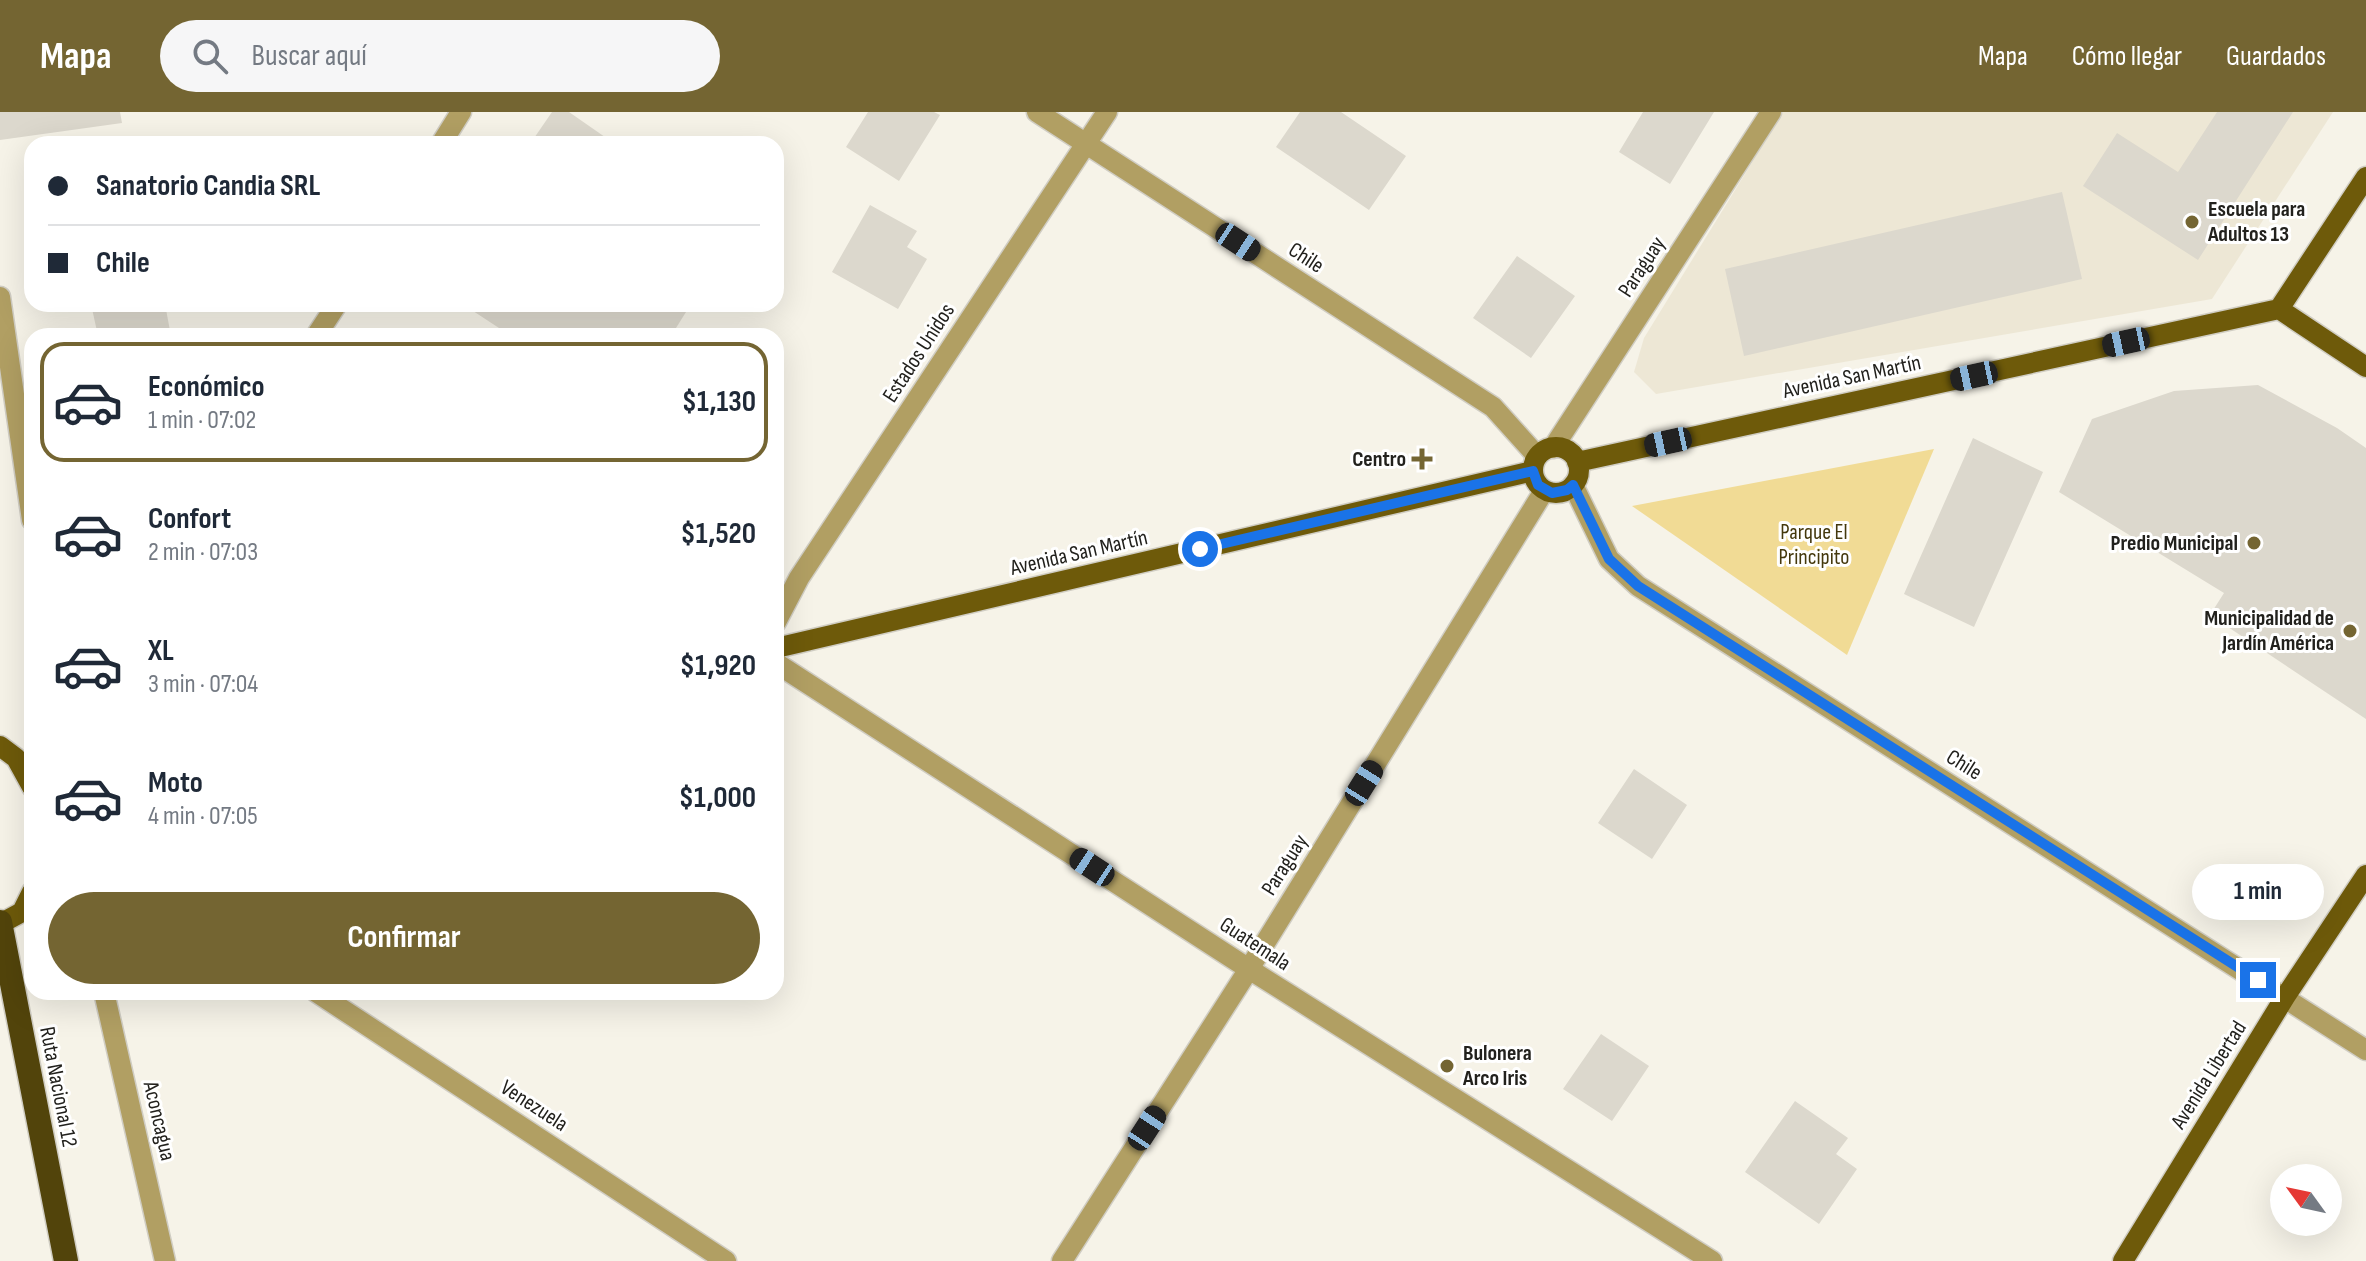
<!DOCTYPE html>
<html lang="es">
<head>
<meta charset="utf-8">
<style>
	body { margin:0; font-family:"Sofia Sans Condensed",sans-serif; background:#f6f6f7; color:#1f2937; height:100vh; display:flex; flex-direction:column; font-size:30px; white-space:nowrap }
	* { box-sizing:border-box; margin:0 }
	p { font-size:26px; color:#747a83 }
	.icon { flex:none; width:44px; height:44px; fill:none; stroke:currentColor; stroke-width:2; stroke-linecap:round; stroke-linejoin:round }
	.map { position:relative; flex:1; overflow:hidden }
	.details { position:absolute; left:24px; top:216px; width:760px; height:672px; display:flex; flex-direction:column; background:#fff; border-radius:24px; box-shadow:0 8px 32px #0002 }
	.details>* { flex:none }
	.banner { position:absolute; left:24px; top:24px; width:760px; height:176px; border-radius:24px; box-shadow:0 8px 32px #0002; display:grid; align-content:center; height:176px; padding:0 24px; background:#fff }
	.needle { width:52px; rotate:303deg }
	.fabs { position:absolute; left:2270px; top:1052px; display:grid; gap:16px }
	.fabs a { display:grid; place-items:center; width:72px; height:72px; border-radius:50%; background:#fff; box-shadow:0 8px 32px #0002; font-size:40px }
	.end { position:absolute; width:36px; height:36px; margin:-18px; border:10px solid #1a73e8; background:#fff; box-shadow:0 0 0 4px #fff }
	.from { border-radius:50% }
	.bubble { position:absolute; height:56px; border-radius:28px; background:#fff; box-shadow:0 8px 32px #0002; font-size:26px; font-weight:700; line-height:56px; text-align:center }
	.car { position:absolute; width:24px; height:48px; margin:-24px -12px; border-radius:10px; box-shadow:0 0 6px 2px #0007; background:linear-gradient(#222 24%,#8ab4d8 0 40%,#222 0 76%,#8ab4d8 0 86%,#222 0) }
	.banner b { display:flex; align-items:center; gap:28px; height:76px; font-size:30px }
	.banner b+b { border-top:2px solid #e0e1e3 }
	.banner i { width:20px; height:20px; background:#1f2937 }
	ul { padding:14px 0 0; list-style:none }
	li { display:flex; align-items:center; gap:24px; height:120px; margin:0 16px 12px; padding:0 8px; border:4px solid transparent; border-radius:24px }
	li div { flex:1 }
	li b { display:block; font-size:30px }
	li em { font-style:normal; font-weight:700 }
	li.current { border-color:#746532 }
	li>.icon { width:72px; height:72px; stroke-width:1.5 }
	.action { display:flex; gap:16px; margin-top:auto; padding:16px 24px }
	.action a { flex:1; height:92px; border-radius:48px; background:#746532; color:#fff; font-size:32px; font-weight:700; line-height:92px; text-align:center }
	header { display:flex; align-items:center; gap:48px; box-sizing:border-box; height:112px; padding:0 40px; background:#746532; color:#fff }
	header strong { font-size:38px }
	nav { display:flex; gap:44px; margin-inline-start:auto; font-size:28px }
	.search { width:560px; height:72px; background:#f6f6f7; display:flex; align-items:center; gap:20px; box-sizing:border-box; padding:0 28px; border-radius:44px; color:#747a83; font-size:30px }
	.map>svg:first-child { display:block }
	.built { fill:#ede7d5 }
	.green { fill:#f1db95 }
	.building { fill:#dcd8cd }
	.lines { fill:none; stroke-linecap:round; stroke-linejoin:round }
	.minor-casing { stroke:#d0cdc3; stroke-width:23 }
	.major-casing { stroke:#d0cdc3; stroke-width:23 }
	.highway-casing { stroke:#d0cdc3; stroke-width:27 }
	.minor { stroke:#b19f63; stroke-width:20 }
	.major { stroke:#6e5a0a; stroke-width:20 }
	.highway { stroke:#52440b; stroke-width:24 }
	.route { stroke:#1a73e8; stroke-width:10 }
	.poi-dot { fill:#746532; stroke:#fff; stroke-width:3 }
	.labels { text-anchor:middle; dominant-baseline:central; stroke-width:6; stroke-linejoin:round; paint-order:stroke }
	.poi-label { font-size:22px; font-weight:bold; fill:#22211d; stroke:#fff; text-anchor:end }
	.street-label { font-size:22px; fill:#22211d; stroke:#fff }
	.park-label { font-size:22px; fill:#44380d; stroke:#fff }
</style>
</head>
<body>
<header>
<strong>Mapa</strong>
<div class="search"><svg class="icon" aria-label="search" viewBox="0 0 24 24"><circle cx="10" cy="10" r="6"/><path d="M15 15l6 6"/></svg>Buscar aquí</div>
<nav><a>Mapa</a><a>Cómo llegar</a><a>Guardados</a></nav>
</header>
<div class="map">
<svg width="2366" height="1149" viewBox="0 0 2366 1149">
	<rect width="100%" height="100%" fill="#f6f3e8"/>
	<!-- built -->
	<path class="built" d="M1783 0H2333L2212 187 1656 282 1634 260 1644 226Z"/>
	<!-- green -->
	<path class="green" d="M1934 337 1847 543 1632 394Z"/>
	<!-- building -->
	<path class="building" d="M0 0H120L122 11 0 28Z
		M552 0H569L615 32H530Z
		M868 0H934L940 3 899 69 846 35Z
		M1300 0H1341L1406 44 1369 98 1276 35Z
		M1643 0H1714L1670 72 1619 40Z
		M2217 0H2293L2198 148 2083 74 2117 21 2178 60Z
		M2062 80 2082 167 1744 244 1725 157Z
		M870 93 917 119 907 135 927 147 898 197 832 160Z
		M1517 144 1575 184 1531 246 1473 206Z
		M91 192H165L171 224H98Z
		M468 192H674L686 200 671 224H511L467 195Z
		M2258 273 2337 316 2366 336V607L2210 503 2224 481 2059 380 2092 307 2174 279Z
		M1973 326 2043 360 1974 515 1904 482Z
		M1634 657 1687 693 1652 747 1598 711Z
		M1601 922 1649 954 1612 1009 1563 977Z
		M1795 989 1848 1026 1836 1042 1857 1057 1819 1112 1745 1060Z"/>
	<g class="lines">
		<defs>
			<path id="minor" d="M1037 0 1493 295 1537 344
				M441 32 461 0
				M0 185 32 408
				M316 224 337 192
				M1553 336 1771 0
				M1573 373 1609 447 1638 474 2366 938
				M776 510 799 466 1107 0
				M776 551 1249 857 1712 1149
				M104 880 165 1149
				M316 880 726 1149
				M1062 1149 1249 857 1544 379"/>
			<path id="major" d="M2279 197 2366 65
				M2279 197 2366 255
				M1533 358a23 23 0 1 1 46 0a23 23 0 1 1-46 0Z
				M1577 350 2279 197
				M776 536 1533 359
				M0 634 16 646 32 675
				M0 812 22 800 32 780
				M2123 1149 2285 885 2366 763"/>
			<path id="highway" d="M0 810 66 1149"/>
		</defs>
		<!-- minor casing -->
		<use href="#minor" class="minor-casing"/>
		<!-- major casing -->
		<use href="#major" class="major-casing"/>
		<!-- highway casing -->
		<use href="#highway" class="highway-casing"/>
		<!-- minor -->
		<use href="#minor" class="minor"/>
		<!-- major -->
		<use href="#major" class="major"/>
		<!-- highway -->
		<use href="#highway" class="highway"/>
	</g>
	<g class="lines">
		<!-- route -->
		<path class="route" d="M1200 437 1533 359 1538 373 1552 381 1567 378 1573 373 1609 447 1638 474 2258 868"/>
	</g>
	<!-- markers -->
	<g class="poi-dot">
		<circle cx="2192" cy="110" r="8"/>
		<path d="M1418 335h8v8h8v8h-8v8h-8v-8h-8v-8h8z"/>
		<circle cx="2254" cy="431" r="8"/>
		<circle cx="2350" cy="519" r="8"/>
		<circle cx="1447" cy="954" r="8"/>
	</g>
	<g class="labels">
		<!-- poi labels -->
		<g class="poi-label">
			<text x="2208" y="97" text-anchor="start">Escuela para<tspan x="2208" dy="25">Adultos 13</tspan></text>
			<text x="1406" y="347">Centro</text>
			<text x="2238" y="431">Predio Municipal</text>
			<text x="2334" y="506">Municipalidad de<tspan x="2334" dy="25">Jardín América</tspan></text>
			<text x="1463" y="941" text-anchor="start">Bulonera<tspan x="1463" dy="25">Arco Iris</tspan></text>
		</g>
		<!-- street labels -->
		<g class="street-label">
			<text transform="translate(1306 146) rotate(33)">Chile</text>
			<text transform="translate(1642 155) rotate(-57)">Paraguay</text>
			<text transform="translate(919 241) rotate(-57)">Estados Unidos</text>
			<text transform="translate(1852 265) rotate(-12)">Avenida San Martín</text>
			<text transform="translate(1079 441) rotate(-13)">Avenida San Martín</text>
			<text transform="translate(1964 653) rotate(32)">Chile</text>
			<text transform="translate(1285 753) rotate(-58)">Paraguay</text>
			<text transform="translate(1255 832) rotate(33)">Guatemala</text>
			<text transform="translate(2209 963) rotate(-58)">Avenida Libertad</text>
			<text transform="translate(58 975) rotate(79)">Ruta Nacional 12</text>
			<text transform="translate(534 994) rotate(33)">Venezuela</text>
			<text transform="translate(159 1009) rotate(77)">Aconcagua</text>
		</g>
		<!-- park labels -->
		<g class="park-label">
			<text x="1814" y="420">Parque El<tspan x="1814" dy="25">Principito</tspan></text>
		</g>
	</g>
</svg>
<div class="fabs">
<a><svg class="needle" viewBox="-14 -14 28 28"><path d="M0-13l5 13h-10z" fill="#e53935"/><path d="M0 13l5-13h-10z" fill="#747a83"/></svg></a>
</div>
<i class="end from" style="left:1200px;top:437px"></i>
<i class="end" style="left:2258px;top:868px"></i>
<div class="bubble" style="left:2192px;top:752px;width:132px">1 min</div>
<i class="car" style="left:1238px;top:130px;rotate:123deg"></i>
<i class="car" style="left:2126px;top:230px;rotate:258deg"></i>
<i class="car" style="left:1974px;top:264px;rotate:258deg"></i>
<i class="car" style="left:1668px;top:330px;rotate:258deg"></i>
<i class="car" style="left:1364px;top:671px;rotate:32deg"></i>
<i class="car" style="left:1092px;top:755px;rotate:303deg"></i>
<i class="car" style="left:1147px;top:1016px;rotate:33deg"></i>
<div class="banner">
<b><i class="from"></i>Sanatorio Candia SRL</b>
<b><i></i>Chile</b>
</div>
<section class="details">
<ul>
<li class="current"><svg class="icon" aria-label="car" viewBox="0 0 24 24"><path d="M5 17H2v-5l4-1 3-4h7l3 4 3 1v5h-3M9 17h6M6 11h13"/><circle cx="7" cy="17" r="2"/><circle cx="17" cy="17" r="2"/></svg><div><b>Económico</b><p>1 min · 07:02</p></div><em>$1,130</em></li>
<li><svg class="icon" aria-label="car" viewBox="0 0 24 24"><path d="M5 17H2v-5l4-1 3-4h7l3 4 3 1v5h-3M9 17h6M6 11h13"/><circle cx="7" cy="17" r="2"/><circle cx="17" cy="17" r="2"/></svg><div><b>Confort</b><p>2 min · 07:03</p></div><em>$1,520</em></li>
<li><svg class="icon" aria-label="car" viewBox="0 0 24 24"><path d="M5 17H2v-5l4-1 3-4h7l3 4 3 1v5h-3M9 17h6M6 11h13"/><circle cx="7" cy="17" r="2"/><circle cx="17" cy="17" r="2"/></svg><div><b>XL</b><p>3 min · 07:04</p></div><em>$1,920</em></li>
<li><svg class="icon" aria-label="car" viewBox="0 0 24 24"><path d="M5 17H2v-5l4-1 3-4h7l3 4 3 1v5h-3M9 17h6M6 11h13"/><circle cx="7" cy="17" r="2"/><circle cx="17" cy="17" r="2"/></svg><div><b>Moto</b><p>4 min · 07:05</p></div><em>$1,000</em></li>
</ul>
<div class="action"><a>Confirmar</a></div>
</section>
</div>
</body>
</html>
